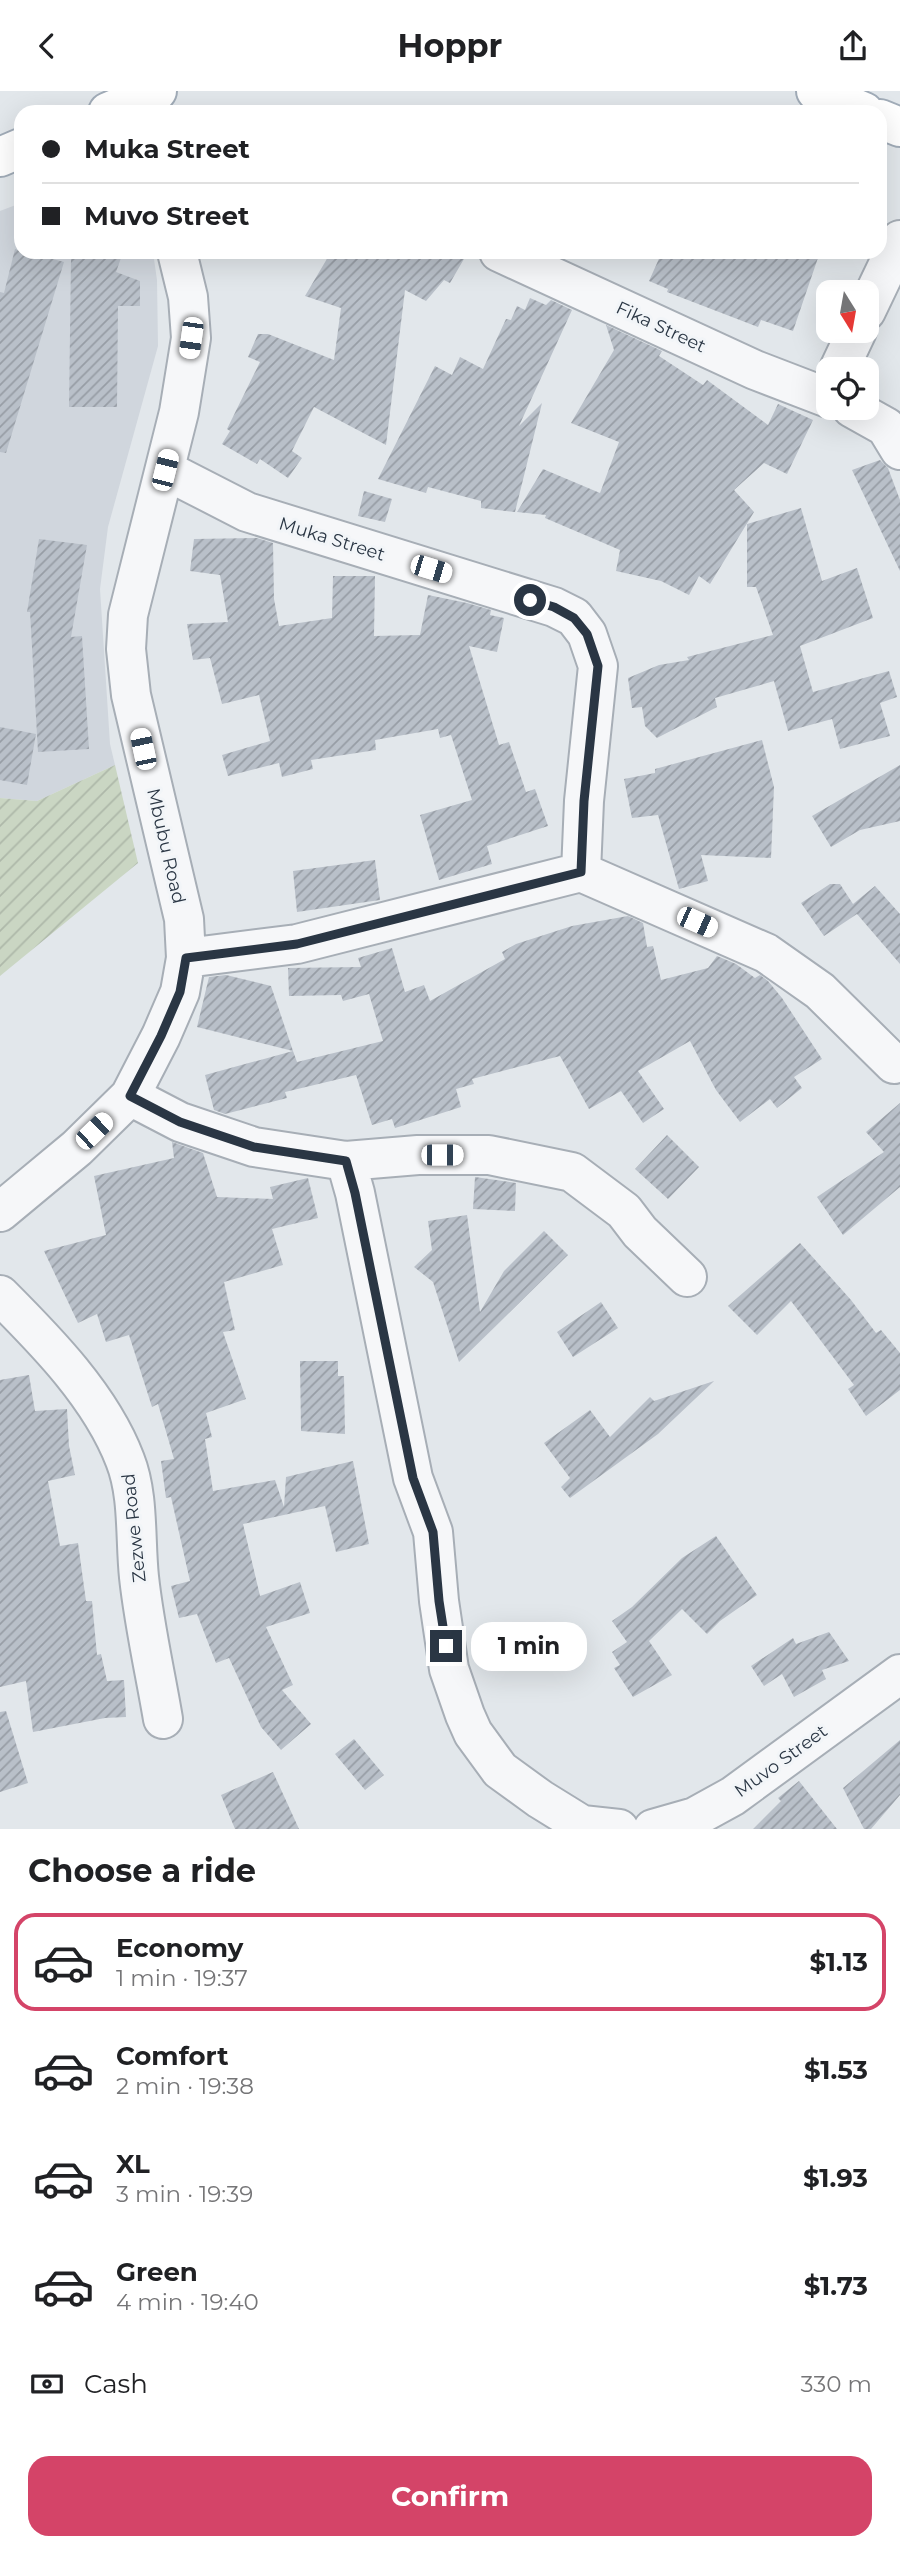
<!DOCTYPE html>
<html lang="en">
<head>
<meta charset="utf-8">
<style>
	body { margin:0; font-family:Montserrat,sans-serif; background:#f2f2f2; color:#202124; height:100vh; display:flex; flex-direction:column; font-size:26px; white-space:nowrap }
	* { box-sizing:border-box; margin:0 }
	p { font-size:23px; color:#757577 }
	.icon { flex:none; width:38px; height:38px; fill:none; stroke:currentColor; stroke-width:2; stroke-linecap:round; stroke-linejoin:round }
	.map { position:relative; height:1738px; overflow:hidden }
	.details { display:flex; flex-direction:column; background:#fff; flex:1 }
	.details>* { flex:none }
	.top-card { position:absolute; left:14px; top:14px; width:873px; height:154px; border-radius:21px; box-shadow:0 7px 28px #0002; display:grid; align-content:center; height:154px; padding:0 28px; background:#fff }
	.needle { width:46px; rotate:169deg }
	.fabs { position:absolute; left:816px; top:189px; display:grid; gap:14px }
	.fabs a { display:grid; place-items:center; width:63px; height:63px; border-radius:14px; background:#fff; box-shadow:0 7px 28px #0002; font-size:35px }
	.end { position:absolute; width:32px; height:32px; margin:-16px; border:9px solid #2a3644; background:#fff; box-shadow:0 0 0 4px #fff }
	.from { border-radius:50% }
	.bubble { position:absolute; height:49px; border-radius:21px; background:#fff; box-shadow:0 7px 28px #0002; font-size:23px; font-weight:700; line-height:49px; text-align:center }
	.car { position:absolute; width:21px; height:42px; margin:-21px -10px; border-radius:9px; box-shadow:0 0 5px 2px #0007; background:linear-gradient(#fff 24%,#345 0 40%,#fff 0 76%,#345 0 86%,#fff 0) }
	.top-card b { display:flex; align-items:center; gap:24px; height:66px; font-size:26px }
	.top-card b+b { border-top:2px solid #e0e0e0 }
	.top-card i { width:18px; height:18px; background:#202124 }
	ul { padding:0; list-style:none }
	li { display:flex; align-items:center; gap:21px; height:98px; margin:0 14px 10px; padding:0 14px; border:4px solid transparent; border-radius:21px }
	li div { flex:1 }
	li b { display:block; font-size:26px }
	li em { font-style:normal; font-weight:700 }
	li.on { border-color:#d44468 }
	li>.icon { width:63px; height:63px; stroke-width:1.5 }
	h2 { padding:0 28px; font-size:32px; line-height:84px }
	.pay { display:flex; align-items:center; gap:18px; height:77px; padding:0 28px; font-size:26px }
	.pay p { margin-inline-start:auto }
	.button { display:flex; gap:14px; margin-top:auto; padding:14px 28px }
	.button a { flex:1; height:80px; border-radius:21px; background:#d44468; color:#fff; font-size:28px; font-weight:700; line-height:80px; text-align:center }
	header { display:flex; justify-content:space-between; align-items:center; height:91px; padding:0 28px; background:#fff; font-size:32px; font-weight:700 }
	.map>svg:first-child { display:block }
	.built { fill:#d0d6dd }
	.garden { fill:url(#garden-furrows) }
	.building { fill:url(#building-hatch) }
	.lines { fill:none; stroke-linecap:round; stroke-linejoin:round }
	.minor-casing { stroke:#a7aeb6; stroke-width:42 }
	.major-casing { stroke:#a1acb8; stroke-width:42 }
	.minor { stroke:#f6f7f9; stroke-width:38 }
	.major { stroke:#fff; stroke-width:38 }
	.route { stroke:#2a3644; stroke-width:9 }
	.labels { text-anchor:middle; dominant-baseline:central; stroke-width:6; stroke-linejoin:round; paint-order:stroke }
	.street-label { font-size:18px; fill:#2a3644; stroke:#f2f5f8 }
</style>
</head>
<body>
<header><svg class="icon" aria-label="back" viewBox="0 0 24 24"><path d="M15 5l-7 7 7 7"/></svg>Hoppr<svg class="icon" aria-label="share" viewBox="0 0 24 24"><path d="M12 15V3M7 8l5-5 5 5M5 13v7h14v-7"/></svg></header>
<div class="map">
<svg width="900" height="1738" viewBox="0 0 900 1738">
	<defs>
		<pattern id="garden-furrows" width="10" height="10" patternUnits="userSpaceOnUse" patternTransform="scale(1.75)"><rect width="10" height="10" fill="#cad6c3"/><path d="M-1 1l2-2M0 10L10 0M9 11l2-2" fill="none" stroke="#aeb8a9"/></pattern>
		<pattern id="building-hatch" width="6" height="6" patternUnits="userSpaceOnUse" patternTransform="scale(1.75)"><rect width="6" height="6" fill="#b9c0c9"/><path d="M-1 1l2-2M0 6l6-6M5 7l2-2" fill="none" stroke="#979da5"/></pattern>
	</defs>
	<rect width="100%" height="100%" fill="#e2e7eb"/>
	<!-- built -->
	<path class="built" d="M21 112V161H153L157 189 158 255 108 436 100 498 110 653 115 674 37 710 0 707V120Z"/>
	<!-- garden -->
	<path class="garden" d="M115 674 138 772 0 885V707L37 710Z"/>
	<!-- building -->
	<path class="building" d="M15 158 64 171 6 362 0 361V201L4 202Z
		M331 161H468L450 192 444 189 426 210 405 199 386 354 314 316 292 360 302 367 288 387 260 368 257 373 222 353 230 340 227 338 260 271 248 266 258 243H268L334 269 341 217 305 205Z
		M662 161H820L793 240 761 229 758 236 667 201 668 198 649 190Z
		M71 167H121L116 181 140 190V215H118L117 316H69Z
		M530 207 546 214 551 209 572 219 519 335 542 312 515 421 481 417V410L428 396 426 402 378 388 435 275 452 284 460 266 483 278 506 228 511 229 517 215 525 219Z
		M606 234 662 260 659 265 703 294 707 289 768 334 778 313 813 329 787 383 764 372 734 399 754 421 710 493 699 485 689 504 661 490 616 480 620 459 545 427 546 424 517 421 543 378 600 402 619 351 571 332 614 259Z
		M880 369 888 377 900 409V480L852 379Z
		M364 400 392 408 385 431 358 425Z
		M801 417 822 490 857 477 873 527 800 555 813 601 889 580 897 606 880 612 890 645 840 658 832 628 788 640 774 590 715 607 717 616 657 647 645 635 642 616 632 617 628 587 659 574 689 569 687 566 773 544 756 496H747V433Z
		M257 447 273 452 274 508 279 535 332 527 333 485H375L374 545 420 544 428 504 467 512 491 519 490 524 504 527 497 561 469 555 499 654 509 651 526 701 535 698 548 735 487 755 492 773 439 789 420 724 472 709 451 644 440 647 438 638 375 649 376 659 311 669 313 678 282 686 279 672 228 685 222 664 270 650 259 604 222 613 210 567 193 569 187 533 228 531 220 484 190 480 194 448Z
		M39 448 87 454 71 546 82 545 89 658 38 661 30 521H27Z
		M0 636 36 643 27 694 0 689Z
		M762 649 774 696 771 767 701 764 708 790 679 798 658 724 632 727 624 688 655 682V678Z
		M900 674V730L860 739 831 756 812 725Z
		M375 769 380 809 297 821 293 780Z
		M830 793H840L853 813 875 795 900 823V873L857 823 824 845 801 812Z
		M628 825 643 832 647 856 653 855 661 889 708 877 717 865 736 873 755 887 760 884 768 890 782 907 822 968 794 986 802 997 777 1017 770 1008 740 1031 716 999 690 950 638 980 664 1018 643 1032 621 1000 589 1018 560 965 472 988 474 993 456 998 461 1016 395 1037 392 1028 372 1034 356 984 285 1001 287 1007 225 1023 214 1019 205 984 293 960 297 971 383 950 369 903 343 910 341 904 289 905 288 877 361 876 358 867 392 857 405 901 424 894 430 910 505 868 502 861 516 853 572 835Z
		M226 884 271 895 293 960 197 936 209 886Z
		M900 1012V1096L843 1144 817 1106 884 1061 866 1041Z
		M667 1044 699 1076 668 1108 635 1078Z
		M172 1051 203 1062 217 1106 273 1108 270 1096 308 1087 318 1127 272 1138 283 1174 224 1191 235 1239 223 1241 246 1308 206 1322 212 1346 205 1348 213 1400 275 1389 284 1416 286 1386 353 1370 369 1453 336 1461 325 1415 243 1433 260 1505 300 1491 310 1522 266 1536 293 1594 282 1599 311 1633 281 1659 261 1636 229 1567 216 1572 197 1523 179 1527 171 1495 190 1490 171 1406 166 1407 161 1370 174 1368 158 1313 152 1316 129 1244 106 1251 97 1223 78 1232 44 1160 106 1144 94 1085 174 1067Z
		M475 1086 516 1092 515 1120 473 1118Z
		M467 1124 480 1221 504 1180 544 1140 568 1164 459 1271 433 1191 414 1176 432 1159 428 1130Z
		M800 1152 851 1209 876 1242 881 1239 900 1262V1299L866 1325 848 1298 854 1294 791 1210 757 1244 728 1215Z
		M601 1211 618 1237 573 1266 557 1241Z
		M300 1270H338V1285H344L345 1343 301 1340Z
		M29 1284 35 1320 67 1318 69 1355 75 1384 48 1390 60 1455 78 1452 86 1510H92L97 1564 101 1563 107 1590 124 1589 126 1626 105 1627 33 1641 26 1590 0 1596V1289Z
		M714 1290 658 1343 570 1407 561 1396 570 1387 544 1352 590 1319 610 1346 650 1306 654 1310Z
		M716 1445 757 1504 720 1530 707 1543 682 1518 649 1550 672 1584 633 1606 614 1577 620 1574 612 1561 627 1551 612 1530 632 1516 682 1467Z
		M829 1541 849 1570 822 1579 826 1588 794 1606 782 1583 764 1595 751 1575 793 1547 796 1553Z
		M6 1620 28 1692 0 1701V1621Z
		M354 1648 384 1684 365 1699 335 1663Z
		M900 1649V1704L871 1738H864L843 1697Z
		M273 1681 299 1738H235L221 1704Z
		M799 1690 837 1738H753L781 1710 778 1707Z"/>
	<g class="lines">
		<defs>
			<path id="minor" d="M499 161 755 279 828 307
				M866 220 900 149
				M839 278 857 240
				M852 317 886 336 900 359
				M165 379 247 421 554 516 574 526 587 543 598 575 584 710 581 781 297 853 186 867
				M581 781 766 862 820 900 894 973
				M130 1005 180 1031 254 1056 346 1070 418 1064H489L572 1081 624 1120 640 1141 687 1186
				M346 1070 355 1102 413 1387 433 1441 439 1510 449 1578 465 1624 473 1642 500 1679 540 1708 582 1734 619 1738
				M0 1121 77 1057 130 1005 161 945 180 901 186 867 184 828 131 604 126 558 128 524 179 321 191 247 188 206 177 161
				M0 1204C47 1251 101 1306 125 1369 139 1404 135 1448 139 1486 144 1533 155 1581 163 1628
				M653 1738 695 1726 733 1705 900 1583"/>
			<path id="major" d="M816 0 864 21
				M108 21 157 0
				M880 28 900 36
				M0 66 21 57"/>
		</defs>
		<!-- minor casing -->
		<use href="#minor" class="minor-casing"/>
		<!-- major casing -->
		<use href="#major" class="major-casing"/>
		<!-- minor -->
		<use href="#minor" class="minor"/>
		<!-- major -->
		<use href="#major" class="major"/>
	</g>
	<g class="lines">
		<!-- route -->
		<path class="route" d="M446 1555 439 1510 433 1441 413 1387 355 1102 346 1070 254 1056 180 1031 130 1005 161 945 180 901 186 867 297 853 581 781 584 710 598 575 587 543 574 527 554 516 530 509"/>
	</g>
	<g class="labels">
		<!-- street labels -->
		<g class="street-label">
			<text transform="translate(661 236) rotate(25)">Fika Street</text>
			<text transform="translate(332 448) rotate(17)">Muka Street</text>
			<text transform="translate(166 755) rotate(77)">Mbubu Road</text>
			<text transform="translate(134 1437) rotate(-96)">Zezwe Road</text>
			<text transform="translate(781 1670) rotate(-36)">Muvo Street</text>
		</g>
	</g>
</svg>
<div class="fabs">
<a><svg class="needle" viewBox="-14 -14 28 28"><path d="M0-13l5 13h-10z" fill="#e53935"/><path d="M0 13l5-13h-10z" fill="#757577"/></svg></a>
<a><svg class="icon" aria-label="locate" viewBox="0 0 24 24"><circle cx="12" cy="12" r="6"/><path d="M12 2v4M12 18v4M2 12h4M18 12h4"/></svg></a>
</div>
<i class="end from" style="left:530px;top:509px"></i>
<i class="end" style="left:446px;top:1555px"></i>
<div class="bubble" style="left:471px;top:1531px;width:116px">1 min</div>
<i class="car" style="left:191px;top:247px;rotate:188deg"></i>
<i class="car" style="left:165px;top:379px;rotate:14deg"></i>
<i class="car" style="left:431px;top:478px;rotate:107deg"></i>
<i class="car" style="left:143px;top:658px;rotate:348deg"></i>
<i class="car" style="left:697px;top:831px;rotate:114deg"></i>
<i class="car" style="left:94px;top:1040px;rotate:46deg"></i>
<i class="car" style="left:442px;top:1064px;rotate:90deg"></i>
<div class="top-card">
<b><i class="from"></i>Muka Street</b>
<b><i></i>Muvo Street</b>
</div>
</div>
<section class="details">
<h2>Choose a ride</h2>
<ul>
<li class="on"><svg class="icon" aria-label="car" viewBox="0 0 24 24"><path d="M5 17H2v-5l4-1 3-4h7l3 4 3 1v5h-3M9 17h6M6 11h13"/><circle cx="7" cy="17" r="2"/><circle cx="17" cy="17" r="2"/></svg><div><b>Economy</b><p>1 min · 19:37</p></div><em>$1.13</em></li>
<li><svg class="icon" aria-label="car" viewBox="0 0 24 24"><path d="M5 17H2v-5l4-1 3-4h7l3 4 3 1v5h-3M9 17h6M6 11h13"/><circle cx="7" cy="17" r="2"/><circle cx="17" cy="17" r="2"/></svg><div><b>Comfort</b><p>2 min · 19:38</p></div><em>$1.53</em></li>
<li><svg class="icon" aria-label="car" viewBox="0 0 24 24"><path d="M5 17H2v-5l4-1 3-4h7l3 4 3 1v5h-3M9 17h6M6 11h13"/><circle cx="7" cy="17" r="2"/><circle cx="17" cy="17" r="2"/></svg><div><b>XL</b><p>3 min · 19:39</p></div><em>$1.93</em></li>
<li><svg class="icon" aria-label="car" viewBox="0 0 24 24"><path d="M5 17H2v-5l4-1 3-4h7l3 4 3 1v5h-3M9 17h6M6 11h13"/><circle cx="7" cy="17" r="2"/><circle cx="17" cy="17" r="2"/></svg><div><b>Green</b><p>4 min · 19:40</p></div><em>$1.73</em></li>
</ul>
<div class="pay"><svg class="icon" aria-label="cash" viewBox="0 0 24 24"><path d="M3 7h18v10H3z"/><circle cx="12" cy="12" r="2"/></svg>Cash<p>330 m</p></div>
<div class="button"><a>Confirm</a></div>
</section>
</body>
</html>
